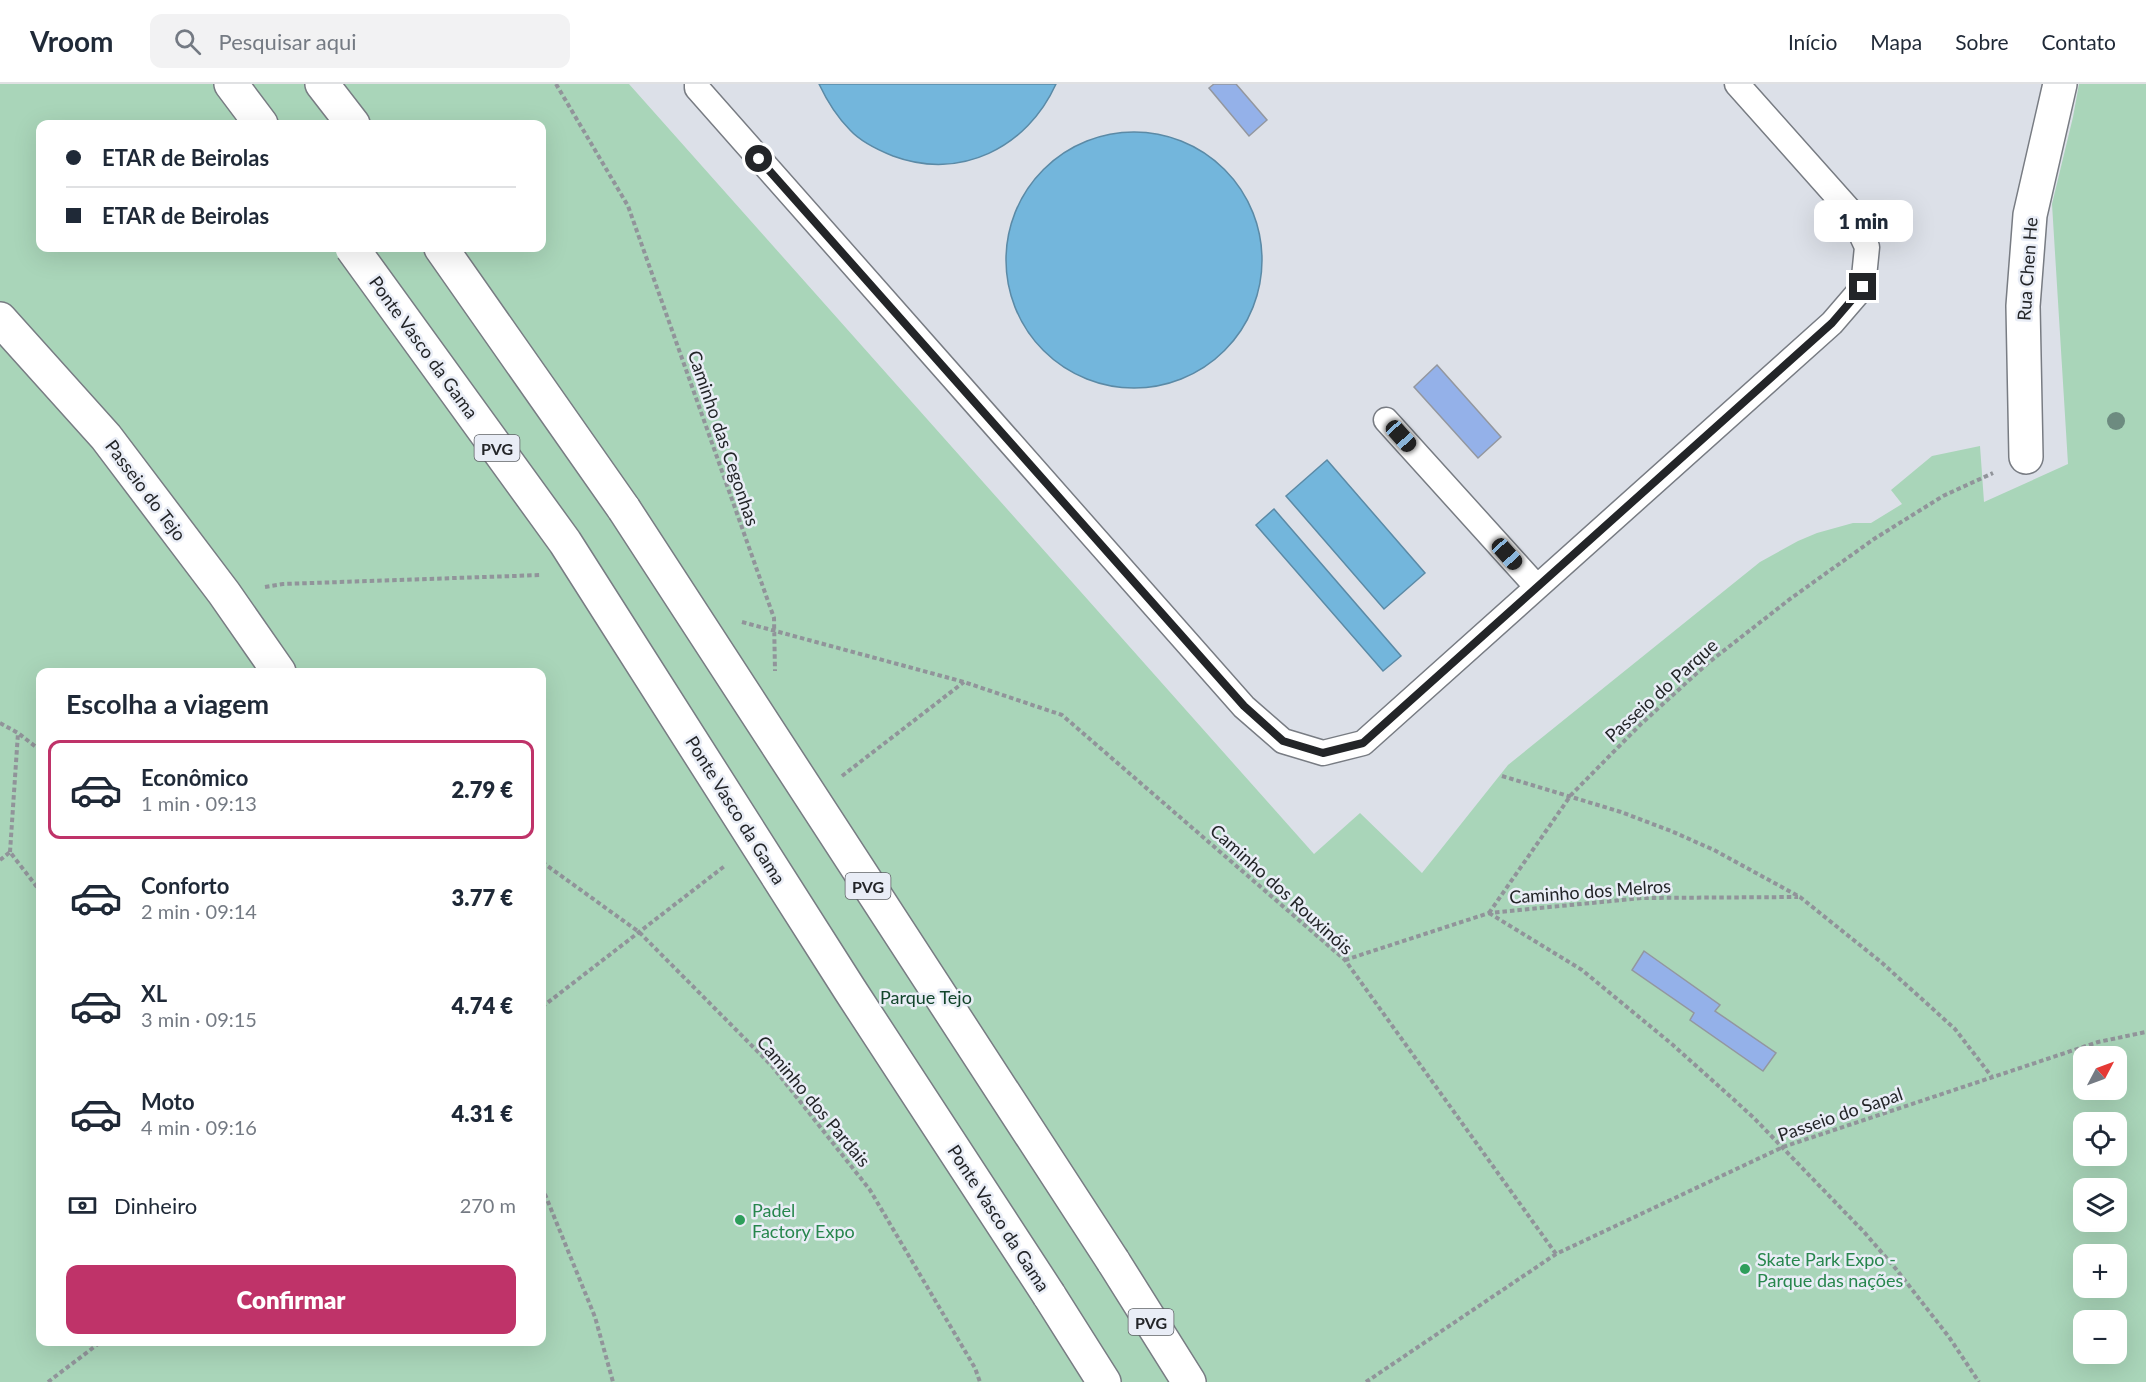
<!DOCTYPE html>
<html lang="pt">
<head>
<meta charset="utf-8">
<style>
	body { margin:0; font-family:Lato,sans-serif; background:#f2f2f3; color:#1f2937; height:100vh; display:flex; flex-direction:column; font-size:22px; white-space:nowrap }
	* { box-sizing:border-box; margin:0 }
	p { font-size:20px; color:#747a83 }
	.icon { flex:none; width:33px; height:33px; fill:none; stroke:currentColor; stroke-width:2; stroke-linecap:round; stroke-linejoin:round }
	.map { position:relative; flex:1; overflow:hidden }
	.drawer { position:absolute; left:36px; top:584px; width:510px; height:678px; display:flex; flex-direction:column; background:#fff; border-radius:12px; box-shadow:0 6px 24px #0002 }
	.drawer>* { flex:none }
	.guide { position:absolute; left:36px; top:36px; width:510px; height:132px; border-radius:12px; box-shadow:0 6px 24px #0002; display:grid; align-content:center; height:132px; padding:0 30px; background:#fff }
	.needle { width:39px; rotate:49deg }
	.buttons { position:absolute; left:2073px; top:962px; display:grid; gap:12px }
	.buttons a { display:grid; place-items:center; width:54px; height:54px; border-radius:12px; background:#fff; box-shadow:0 6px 24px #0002; font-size:30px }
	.end { position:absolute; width:27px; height:27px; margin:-14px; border:8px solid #232528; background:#fff; box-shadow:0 0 0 3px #fff }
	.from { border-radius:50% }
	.bubble { position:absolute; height:42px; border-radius:12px; background:#fff; box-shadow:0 6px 24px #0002; font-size:20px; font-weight:800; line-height:42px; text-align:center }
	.car { position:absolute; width:18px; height:36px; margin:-18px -9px; border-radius:8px; box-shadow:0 0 4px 2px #0007; background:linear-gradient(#222 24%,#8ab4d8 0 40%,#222 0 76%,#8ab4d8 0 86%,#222 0) }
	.guide b { display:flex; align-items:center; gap:21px; height:57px; font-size:22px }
	.guide b+b { border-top:2px solid #e0e1e3 }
	.guide i { width:15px; height:15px; background:#1f2937 }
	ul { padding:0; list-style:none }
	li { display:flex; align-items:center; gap:18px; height:99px; margin:0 12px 9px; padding:0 18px; border:3px solid transparent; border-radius:12px }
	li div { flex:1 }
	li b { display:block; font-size:22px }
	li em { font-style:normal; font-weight:800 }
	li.current { border-color:#bf3369 }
	li>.icon { width:54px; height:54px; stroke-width:1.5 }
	h2 { padding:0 30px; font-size:27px; line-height:72px }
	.pay { display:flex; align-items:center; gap:15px; height:66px; padding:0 30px; font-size:22px }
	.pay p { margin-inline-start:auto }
	.cta { display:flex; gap:12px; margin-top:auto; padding:12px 30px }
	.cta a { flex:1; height:69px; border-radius:12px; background:#bf3369; color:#fff; font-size:24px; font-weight:800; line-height:69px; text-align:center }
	header { display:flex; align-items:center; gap:36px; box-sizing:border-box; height:84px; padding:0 30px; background:#fff; border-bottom:2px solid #e0e1e3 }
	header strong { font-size:28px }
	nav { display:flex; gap:33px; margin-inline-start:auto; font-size:21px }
	.search { width:420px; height:54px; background:#f2f2f3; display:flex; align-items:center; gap:15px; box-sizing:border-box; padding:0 21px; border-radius:12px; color:#747a83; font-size:22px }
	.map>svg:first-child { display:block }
	.green { fill:#a9d5b9; fill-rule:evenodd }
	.water { fill:#73b6dc; stroke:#5b8aa6; stroke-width:1.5 }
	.building { fill:#94b1e9; stroke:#93979f; stroke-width:1.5 }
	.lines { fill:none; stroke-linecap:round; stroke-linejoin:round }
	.lane-casing { stroke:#787c83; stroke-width:27 }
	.street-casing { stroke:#787c83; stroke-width:36 }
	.highway-casing { stroke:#787c83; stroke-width:36 }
	.path { stroke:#91949a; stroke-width:4; stroke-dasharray:4.5 3; stroke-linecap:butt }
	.lane { stroke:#fff; stroke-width:24 }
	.street { stroke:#fff; stroke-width:33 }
	.highway { stroke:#fff; stroke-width:33 }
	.highway-bridge-casing { stroke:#787c83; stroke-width:36; stroke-linecap:butt }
	.highway-bridge { stroke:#fff; stroke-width:33 }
	.tree { fill:#6d8b80 }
	.route { stroke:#232528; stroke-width:8 }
	.leisure-dot { fill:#2e9e5b; stroke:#e9edf6; stroke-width:2 }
	.labels { text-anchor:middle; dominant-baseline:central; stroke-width:5; stroke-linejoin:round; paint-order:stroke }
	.shield { fill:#e9edf6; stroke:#5e6166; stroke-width:1.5 }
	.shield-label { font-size:16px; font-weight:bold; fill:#232528 }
	.street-label { font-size:18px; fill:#232528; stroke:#e9edf6 }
	.park-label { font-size:18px; fill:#12452b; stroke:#e9edf6 }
	.leisure-label { font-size:18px; fill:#27864d; stroke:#e9edf6; text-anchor:start }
</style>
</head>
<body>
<header>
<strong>Vroom</strong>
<div class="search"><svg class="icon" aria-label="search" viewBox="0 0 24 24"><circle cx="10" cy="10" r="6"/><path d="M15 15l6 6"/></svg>Pesquisar aqui</div>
<nav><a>Início</a><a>Mapa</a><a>Sobre</a><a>Contato</a></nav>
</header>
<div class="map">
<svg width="2146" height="1298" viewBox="0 0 2146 1298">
	<rect width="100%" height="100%" fill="#dce0e8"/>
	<!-- green -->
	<path class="green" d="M0 0H629L1314 770 1360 729 1422 789 1508 681 1760 478 1798 457 1817 449 1853 439H1871L1902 420 1891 406 1932 372 1980 362 1984 418 2068 380 2052 120 2073 33 2079 0H2146V1298H0ZM40 40H542V164H40ZM40 588H542V1257H40ZM2084 972H2116V1005H2084ZM2084 1038H2116V1071H2084ZM2084 1104H2116V1137H2084ZM2084 1170H2116V1203H2084ZM2084 1236H2116V1269H2084Z"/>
	<!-- water -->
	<path class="water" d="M819 0H1056C1027 64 960 97 893 72 878 66 861 58 850 46 836 32 827 17 819 0Z
		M1006 176a128 128 0 1 1 256 0a128 128 0 1 1-256 0Z
		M1327 376 1425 489 1384 525 1286 412Z
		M1274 425 1401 572 1383 587 1256 441Z"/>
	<!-- building -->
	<path class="building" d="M1214 0H1236L1267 36 1249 52 1209 4Z
		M1437 281 1501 353 1478 374 1414 303Z
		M1644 867 1720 921 1715 927 1776 969 1763 987 1690 936 1694 929 1632 886Z"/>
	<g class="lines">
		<defs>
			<path id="lane" d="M697 0V4L1244 623 1283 657 1323 669 1363 659 1832 239 1863 203 1867 163 1851 128 1737 0
				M1386 336 1537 503"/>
			<path id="street" d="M0 235 106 353 224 509 279 588
				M2026 373 2023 222 2030 131 2060 0"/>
			<path id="highway" d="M231 0 261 40
				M322 0 353 40
				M441 164 624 425
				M1113 1177 1189 1298
				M1049 1211 1104 1298"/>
		</defs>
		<!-- lane casing -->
		<use href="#lane" class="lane-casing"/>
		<!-- street casing -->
		<use href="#street" class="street-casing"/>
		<!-- highway casing -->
		<use href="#highway" class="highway-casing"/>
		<!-- path -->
		<path class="path" d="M556 0 628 122 774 534 775 587
			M265 503 283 500 542 491
			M742 538 964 598 1062 631 1345 876 1556 1170
			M0 639 18 649 40 666
			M842 692 964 598
			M1502 692 1621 728 1671 747 1714 766 1800 813 1881 878 1955 945 1992 993
			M10 768 18 649
			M0 776 10 768 40 807
			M542 778 639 848 772 982 870 1106 975 1284 980 1298
			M1489 829 1571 711 1641 640 1708 579 1790 515 1874 455 1943 412 1993 389
			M1489 829 1582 886 1673 961 1753 1033 1864 1148 1896 1185 1949 1253 1979 1298
			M1345 876 1489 829 1642 814 1798 813
			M542 923 726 781
			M542 1103 595 1233 613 1298
			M48 1298 102 1257
			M1366 1298 1556 1170 1783 1063 2098 958 2146 948"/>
		<!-- lane -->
		<use href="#lane" class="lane"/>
		<!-- street -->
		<use href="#street" class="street"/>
		<!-- highway -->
		<use href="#highway" class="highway"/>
		<defs>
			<path id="highway-bridge" d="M352 164 565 458 850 906 1049 1211
				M624 425 1113 1177"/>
		</defs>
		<!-- highway-bridge casing -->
		<use href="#highway-bridge" class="highway-bridge-casing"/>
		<!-- highway-bridge -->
		<use href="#highway-bridge" class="highway-bridge"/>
	</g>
	<!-- trees -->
	<circle class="tree" cx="2116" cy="337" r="9"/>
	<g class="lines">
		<!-- route -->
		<path class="route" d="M759 75 1244 622 1283 657 1323 669 1363 659 1832 239 1863 203"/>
	</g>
	<!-- markers -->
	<g class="leisure-dot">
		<circle cx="740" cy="1136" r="6"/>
		<circle cx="1745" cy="1185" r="6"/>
	</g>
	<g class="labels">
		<!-- shield labels -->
		<g class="shield">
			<rect x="474.5" y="351" width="45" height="26" rx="4.5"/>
			<rect x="845.5" y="789" width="45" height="26" rx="4.5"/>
			<rect x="1128.5" y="1225" width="45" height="26" rx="4.5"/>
		</g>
		<g class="shield-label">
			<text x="497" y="364">PVG</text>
			<text x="868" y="802">PVG</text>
			<text x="1151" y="1238">PVG</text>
		</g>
		<!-- street labels -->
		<g class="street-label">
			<text transform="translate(2027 185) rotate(-86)">Rua Chen He</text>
			<text transform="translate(424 263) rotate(54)">Ponte Vasco da Gama</text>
			<text transform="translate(724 354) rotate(71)">Caminho das Cegonhas</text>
			<text transform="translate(146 406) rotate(53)">Passeio do Tejo</text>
			<text transform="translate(1661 606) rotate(-42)">Passeio do Parque</text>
			<text transform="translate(736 726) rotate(58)">Ponte Vasco da Gama</text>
			<text transform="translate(1282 805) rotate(42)">Caminho dos Rouxinóis</text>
			<text transform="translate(1590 807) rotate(-4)">Caminho dos Melros</text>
			<text transform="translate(814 1017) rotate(50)">Caminho dos Pardais</text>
			<text transform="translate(1840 1030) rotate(-19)">Passeio do Sapal</text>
			<text transform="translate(999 1134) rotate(57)">Ponte Vasco da Gama</text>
		</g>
		<!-- park labels -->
		<g class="park-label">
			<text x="926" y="913">Parque Tejo</text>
		</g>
		<!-- leisure labels -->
		<g class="leisure-label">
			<text x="752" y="1126">Padel<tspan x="752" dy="21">Factory Expo</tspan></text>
			<text x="1757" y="1175">Skate Park Expo -<tspan x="1757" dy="21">Parque das nações</tspan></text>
		</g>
	</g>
</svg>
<div class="buttons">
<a><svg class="needle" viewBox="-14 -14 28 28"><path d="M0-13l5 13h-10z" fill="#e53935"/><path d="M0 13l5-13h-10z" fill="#747a83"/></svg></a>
<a><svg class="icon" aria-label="locate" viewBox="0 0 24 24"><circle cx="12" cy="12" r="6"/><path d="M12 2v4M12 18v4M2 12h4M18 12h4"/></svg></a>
<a><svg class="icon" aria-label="layers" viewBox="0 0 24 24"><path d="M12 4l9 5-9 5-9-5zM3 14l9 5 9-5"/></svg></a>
<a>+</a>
<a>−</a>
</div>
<i class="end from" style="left:759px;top:75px"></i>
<i class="end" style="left:1863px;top:203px"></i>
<div class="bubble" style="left:1814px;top:116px;width:99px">1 min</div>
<i class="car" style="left:1401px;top:352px;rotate:138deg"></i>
<i class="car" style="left:1507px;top:470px;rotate:138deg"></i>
<div class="guide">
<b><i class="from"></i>ETAR de Beirolas</b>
<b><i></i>ETAR de Beirolas</b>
</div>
<section class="drawer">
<h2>Escolha a viagem</h2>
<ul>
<li class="current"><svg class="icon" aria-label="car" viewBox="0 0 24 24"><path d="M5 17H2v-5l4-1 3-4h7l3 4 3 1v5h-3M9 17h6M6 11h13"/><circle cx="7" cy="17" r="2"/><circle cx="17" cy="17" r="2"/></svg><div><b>Econômico</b><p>1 min · 09:13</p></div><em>2.79 €</em></li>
<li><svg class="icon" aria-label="car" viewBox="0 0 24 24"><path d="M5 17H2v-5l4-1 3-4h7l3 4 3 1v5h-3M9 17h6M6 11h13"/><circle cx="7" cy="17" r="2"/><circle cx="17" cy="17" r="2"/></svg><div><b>Conforto</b><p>2 min · 09:14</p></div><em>3.77 €</em></li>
<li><svg class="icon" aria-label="car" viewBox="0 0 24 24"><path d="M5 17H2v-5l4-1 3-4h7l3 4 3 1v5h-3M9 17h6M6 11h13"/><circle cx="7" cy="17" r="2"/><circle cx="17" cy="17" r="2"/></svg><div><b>XL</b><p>3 min · 09:15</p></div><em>4.74 €</em></li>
<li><svg class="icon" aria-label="car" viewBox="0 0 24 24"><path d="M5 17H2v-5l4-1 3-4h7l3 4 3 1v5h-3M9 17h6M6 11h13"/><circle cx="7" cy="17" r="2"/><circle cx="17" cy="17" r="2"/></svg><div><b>Moto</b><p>4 min · 09:16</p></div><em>4.31 €</em></li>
</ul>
<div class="pay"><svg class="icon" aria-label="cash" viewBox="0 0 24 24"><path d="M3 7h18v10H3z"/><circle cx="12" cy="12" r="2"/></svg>Dinheiro<p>270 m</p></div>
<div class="cta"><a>Confirmar</a></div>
</section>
</div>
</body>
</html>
